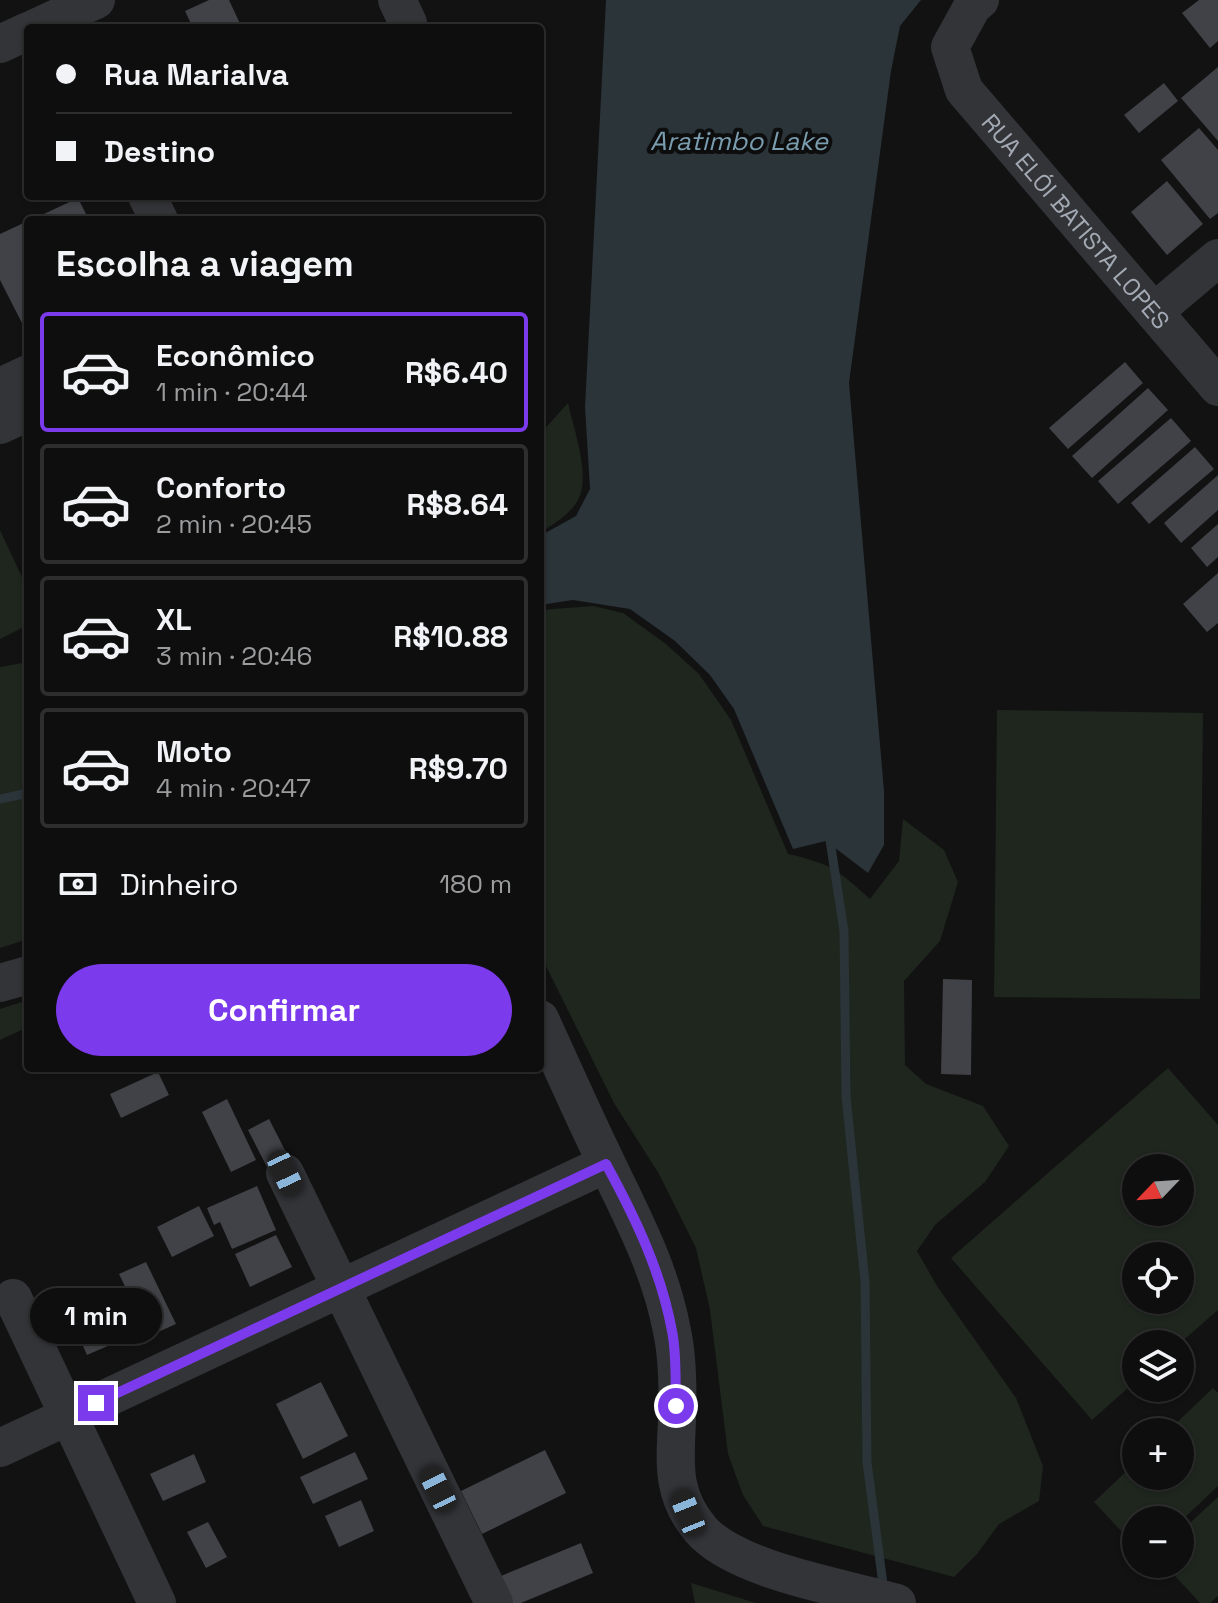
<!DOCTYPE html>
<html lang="pt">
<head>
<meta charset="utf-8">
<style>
	body { margin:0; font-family:"Space Grotesk",sans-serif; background:#171717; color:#f1f3f6; height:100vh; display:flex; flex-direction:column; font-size:30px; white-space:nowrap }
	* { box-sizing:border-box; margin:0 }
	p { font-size:26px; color:#9b9c9e }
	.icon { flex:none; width:44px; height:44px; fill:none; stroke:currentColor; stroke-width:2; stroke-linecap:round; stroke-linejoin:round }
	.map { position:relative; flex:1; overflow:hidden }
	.side { position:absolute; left:24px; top:216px; width:520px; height:856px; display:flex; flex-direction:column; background:#0e0e0e; border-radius:8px; box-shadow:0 2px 6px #0004,0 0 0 2px #2e2e2e }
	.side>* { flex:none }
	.banner { position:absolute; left:24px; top:24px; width:520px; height:176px; border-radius:8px; box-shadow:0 2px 6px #0004,0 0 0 2px #2e2e2e; display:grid; align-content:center; height:176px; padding:0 32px; background:#0e0e0e }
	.needle { width:52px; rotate:245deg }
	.controls { position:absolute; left:1122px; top:1154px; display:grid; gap:16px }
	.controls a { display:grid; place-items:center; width:72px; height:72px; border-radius:50%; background:#0e0e0e; box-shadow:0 2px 6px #0004,0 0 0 2px #2e2e2e; font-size:40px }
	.end { position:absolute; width:36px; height:36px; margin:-18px; border:10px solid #7c3aed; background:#fff; box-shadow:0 0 0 4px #fff }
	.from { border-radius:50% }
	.bubble { position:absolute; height:56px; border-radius:28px; background:#0e0e0e; box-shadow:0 2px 6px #0004,0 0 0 2px #2e2e2e; font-size:26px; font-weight:800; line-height:56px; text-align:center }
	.car { position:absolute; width:24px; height:48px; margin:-24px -12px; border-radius:10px; box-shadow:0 0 6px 2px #0007; background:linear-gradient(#222 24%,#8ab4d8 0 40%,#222 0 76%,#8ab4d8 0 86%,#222 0) }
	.banner b { display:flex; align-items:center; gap:28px; height:76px; font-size:30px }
	.banner b+b { border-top:2px solid #2e2e2e }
	.banner i { width:20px; height:20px; background:#f1f3f6 }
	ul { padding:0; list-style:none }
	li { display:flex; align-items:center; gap:24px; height:120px; margin:0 16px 12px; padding:0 16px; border:4px solid #2e2e2e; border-radius:8px }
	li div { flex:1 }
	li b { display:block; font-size:30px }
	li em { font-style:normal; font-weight:800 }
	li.on { border-color:#7c3aed }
	li>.icon { width:72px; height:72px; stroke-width:1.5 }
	h2 { padding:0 32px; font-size:36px; line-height:96px }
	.pay { display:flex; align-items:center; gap:20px; height:88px; padding:0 32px; font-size:30px }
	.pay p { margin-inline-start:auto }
	.action { display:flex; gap:16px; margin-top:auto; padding:16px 32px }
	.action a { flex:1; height:92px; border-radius:48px; background:#7c3aed; color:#fff; font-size:32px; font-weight:800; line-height:92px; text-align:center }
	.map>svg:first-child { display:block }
	.green { fill:#1e261e; fill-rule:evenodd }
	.water { fill:#2a3439 }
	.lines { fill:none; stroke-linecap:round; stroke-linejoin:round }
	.stream { stroke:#2a3439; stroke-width:9 }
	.building { fill:#414247 }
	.minor { stroke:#333438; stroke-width:38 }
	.route { stroke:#7c3aed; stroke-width:10 }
	.labels { text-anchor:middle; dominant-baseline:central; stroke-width:8; stroke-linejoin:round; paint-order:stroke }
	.street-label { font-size:24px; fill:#a3aab4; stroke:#0d0d0e }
	.water-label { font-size:26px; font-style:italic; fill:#7a9caf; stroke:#0d0d0e }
</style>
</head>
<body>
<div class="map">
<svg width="1218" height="1603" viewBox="0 0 1218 1603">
	<rect width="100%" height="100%" fill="#121213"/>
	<!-- green -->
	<path class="green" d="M568 403C574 430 591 476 578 500 570 515 553 524 540 533V434Z
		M0 530 28 590V625L0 639Z
		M593 606 623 613 666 644 699 674 731 720 788 854C832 864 838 870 870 899L899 861 903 819 944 850 958 882 940 941 904 981 905 1065 926 1084 983 1106 1009 1146 985 1182 935 1225 917 1251 937 1286 1016 1398 1043 1466 1039 1501 999 1524 977 1554 954 1577 763 1526 743 1495 728 1454 710 1310 696 1248 659 1174 614 1103 540 954V610Z
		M28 662V939L0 948V667Z
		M997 710 1203 713 1200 999 994 997Z
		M28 1000V1027L0 1040V1009Z
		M1168 1068 1218 1125V1310L1179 1344H1136V1381L1092 1420 951 1258ZM1180 1168V1212H1136V1168ZM1180 1256V1300H1136V1256Z
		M1213 1388 1218 1393V1486L1180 1522 1136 1520V1547L1094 1502 1136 1462V1476H1180V1432H1167Z
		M1218 1497V1596L1210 1603H1200L1164 1564H1180V1532Z
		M691 1583 756 1603H695Z"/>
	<!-- water -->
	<path class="water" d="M606 0H921L900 26 891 71 849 383 884 791V845L868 873 826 841 793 849 734 709 710 675 675 641 630 609 573 600 540 605V536L576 516 590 489 585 407Z"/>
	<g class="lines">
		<!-- stream -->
		<path class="stream" d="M0 799 28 793
			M829 834 844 931 846 1096 865 1282 867 1462 884 1592"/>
	</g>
	<!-- building -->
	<path class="building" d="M209 0H229L242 28H193L185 11Z
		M1199 0H1218V41L1210 48 1182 13Z
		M1218 67V141L1181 98Z
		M1164 83 1178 101 1139 133 1124 115Z
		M1199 128 1218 150V213L1210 219 1161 160Z
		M1167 181 1203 224 1167 255 1131 212Z
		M78 198 89 220H31Z
		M28 221V328L25 329 0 280V234Z
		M1125 362 1143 383 1068 449 1049 428Z
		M1148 388 1168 410 1092 478 1072 456Z
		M1171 418 1191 441 1118 504 1098 481Z
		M1195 447 1214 469 1149 524 1131 503Z
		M1218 475V510L1181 543 1164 523Z
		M1218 524V557L1207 567 1191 548Z
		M1218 573V623L1207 632 1183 604Z
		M943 979 972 980 971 1075 941 1074Z
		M158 1072 169 1095 121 1118 110 1094Z
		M227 1099 256 1160 231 1172 202 1112Z
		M269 1119 288 1156 267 1167 248 1130Z
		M257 1186 276 1230 232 1249 220 1222 214 1225 207 1208Z
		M199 1206 214 1236 172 1257 157 1227Z
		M276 1235 292 1267 250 1287 235 1254Z
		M146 1262 176 1324 149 1336 119 1274Z
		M121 1289 140 1332 87 1355 68 1312Z
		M321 1382 348 1436 303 1459 276 1404Z
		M545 1450 566 1493 482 1534 461 1491Z
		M355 1452 368 1479 313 1504 300 1477Z
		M194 1454 206 1482 163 1501 150 1474Z
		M361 1500 374 1531 339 1547 325 1516Z
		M208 1522 227 1557 206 1568 187 1532Z
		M581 1543 593 1573 521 1603H512L501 1576Z"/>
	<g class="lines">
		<!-- minor -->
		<g class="minor">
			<path d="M397 0 408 23"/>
			<path id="s1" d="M980 0 972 7 950 47 964 90 1218 387"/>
			<path d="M35 28 96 0"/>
			<path d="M0 44 28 31"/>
			<path d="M147 196 159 220"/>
			<path d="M1154 312 1218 258"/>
			<path d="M0 387 28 374"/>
			<path d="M0 425 28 412"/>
			<path d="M0 983 28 975"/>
			<path d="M540 1019C562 1067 583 1115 606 1162 633 1219 660 1268 672 1331 678 1359 678 1393 677 1421 675 1463 671 1495 701 1530 737 1571 843 1587 897 1603"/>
			<path d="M285 1173 494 1603"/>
			<path d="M13 1298 157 1603"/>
			<path d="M0 1448 606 1164"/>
		</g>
	</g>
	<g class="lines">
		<!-- route -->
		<path class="route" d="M96 1403 606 1164C635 1217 661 1271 672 1331 677 1355 675 1381 676 1406"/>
	</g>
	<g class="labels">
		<!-- street labels -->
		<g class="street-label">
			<text stroke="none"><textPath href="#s1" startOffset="274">RUA ELÓI BATISTA LOPES</textPath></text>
		</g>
		<!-- water labels -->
		<g class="water-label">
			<text x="739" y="141">Aratimbo Lake</text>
		</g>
	</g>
</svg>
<div class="controls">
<a><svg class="needle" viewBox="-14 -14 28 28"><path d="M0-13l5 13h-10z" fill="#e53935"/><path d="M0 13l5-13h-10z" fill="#9b9c9e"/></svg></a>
<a><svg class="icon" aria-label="locate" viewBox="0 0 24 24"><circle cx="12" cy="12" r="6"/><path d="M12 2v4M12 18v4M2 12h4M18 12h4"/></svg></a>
<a><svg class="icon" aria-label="layers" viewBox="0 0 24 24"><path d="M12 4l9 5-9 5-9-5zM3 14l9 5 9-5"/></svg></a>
<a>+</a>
<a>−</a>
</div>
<i class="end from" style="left:676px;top:1406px"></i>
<i class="end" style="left:96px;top:1403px"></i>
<div class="bubble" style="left:30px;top:1288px;width:132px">1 min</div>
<i class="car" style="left:285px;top:1173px;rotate:155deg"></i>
<i class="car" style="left:438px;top:1489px;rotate:334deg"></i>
<i class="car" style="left:688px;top:1513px;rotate:338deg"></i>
<div class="banner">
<b><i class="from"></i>Rua Marialva</b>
<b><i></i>Destino</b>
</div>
<section class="side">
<h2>Escolha a viagem</h2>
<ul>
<li class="on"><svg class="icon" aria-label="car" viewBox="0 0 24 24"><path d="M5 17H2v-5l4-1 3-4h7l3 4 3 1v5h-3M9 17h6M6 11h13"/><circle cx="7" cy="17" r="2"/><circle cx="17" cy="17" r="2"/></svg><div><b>Econômico</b><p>1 min · 20:44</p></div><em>R$6.40</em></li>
<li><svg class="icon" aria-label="car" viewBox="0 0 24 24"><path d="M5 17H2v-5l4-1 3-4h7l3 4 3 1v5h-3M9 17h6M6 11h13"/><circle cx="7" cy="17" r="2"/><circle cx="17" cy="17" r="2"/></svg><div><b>Conforto</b><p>2 min · 20:45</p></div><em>R$8.64</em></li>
<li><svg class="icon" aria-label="car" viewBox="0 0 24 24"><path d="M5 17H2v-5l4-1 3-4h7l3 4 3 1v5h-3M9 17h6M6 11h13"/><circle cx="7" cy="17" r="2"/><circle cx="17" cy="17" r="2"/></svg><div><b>XL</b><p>3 min · 20:46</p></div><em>R$10.88</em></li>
<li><svg class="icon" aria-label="car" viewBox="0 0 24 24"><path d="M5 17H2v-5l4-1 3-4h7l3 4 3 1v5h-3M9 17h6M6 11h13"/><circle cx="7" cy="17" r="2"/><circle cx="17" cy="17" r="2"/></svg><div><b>Moto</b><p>4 min · 20:47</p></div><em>R$9.70</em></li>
</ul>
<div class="pay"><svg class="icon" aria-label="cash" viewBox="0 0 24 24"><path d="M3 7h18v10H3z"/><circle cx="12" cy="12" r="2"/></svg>Dinheiro<p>180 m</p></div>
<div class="action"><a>Confirmar</a></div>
</section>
</div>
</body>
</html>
